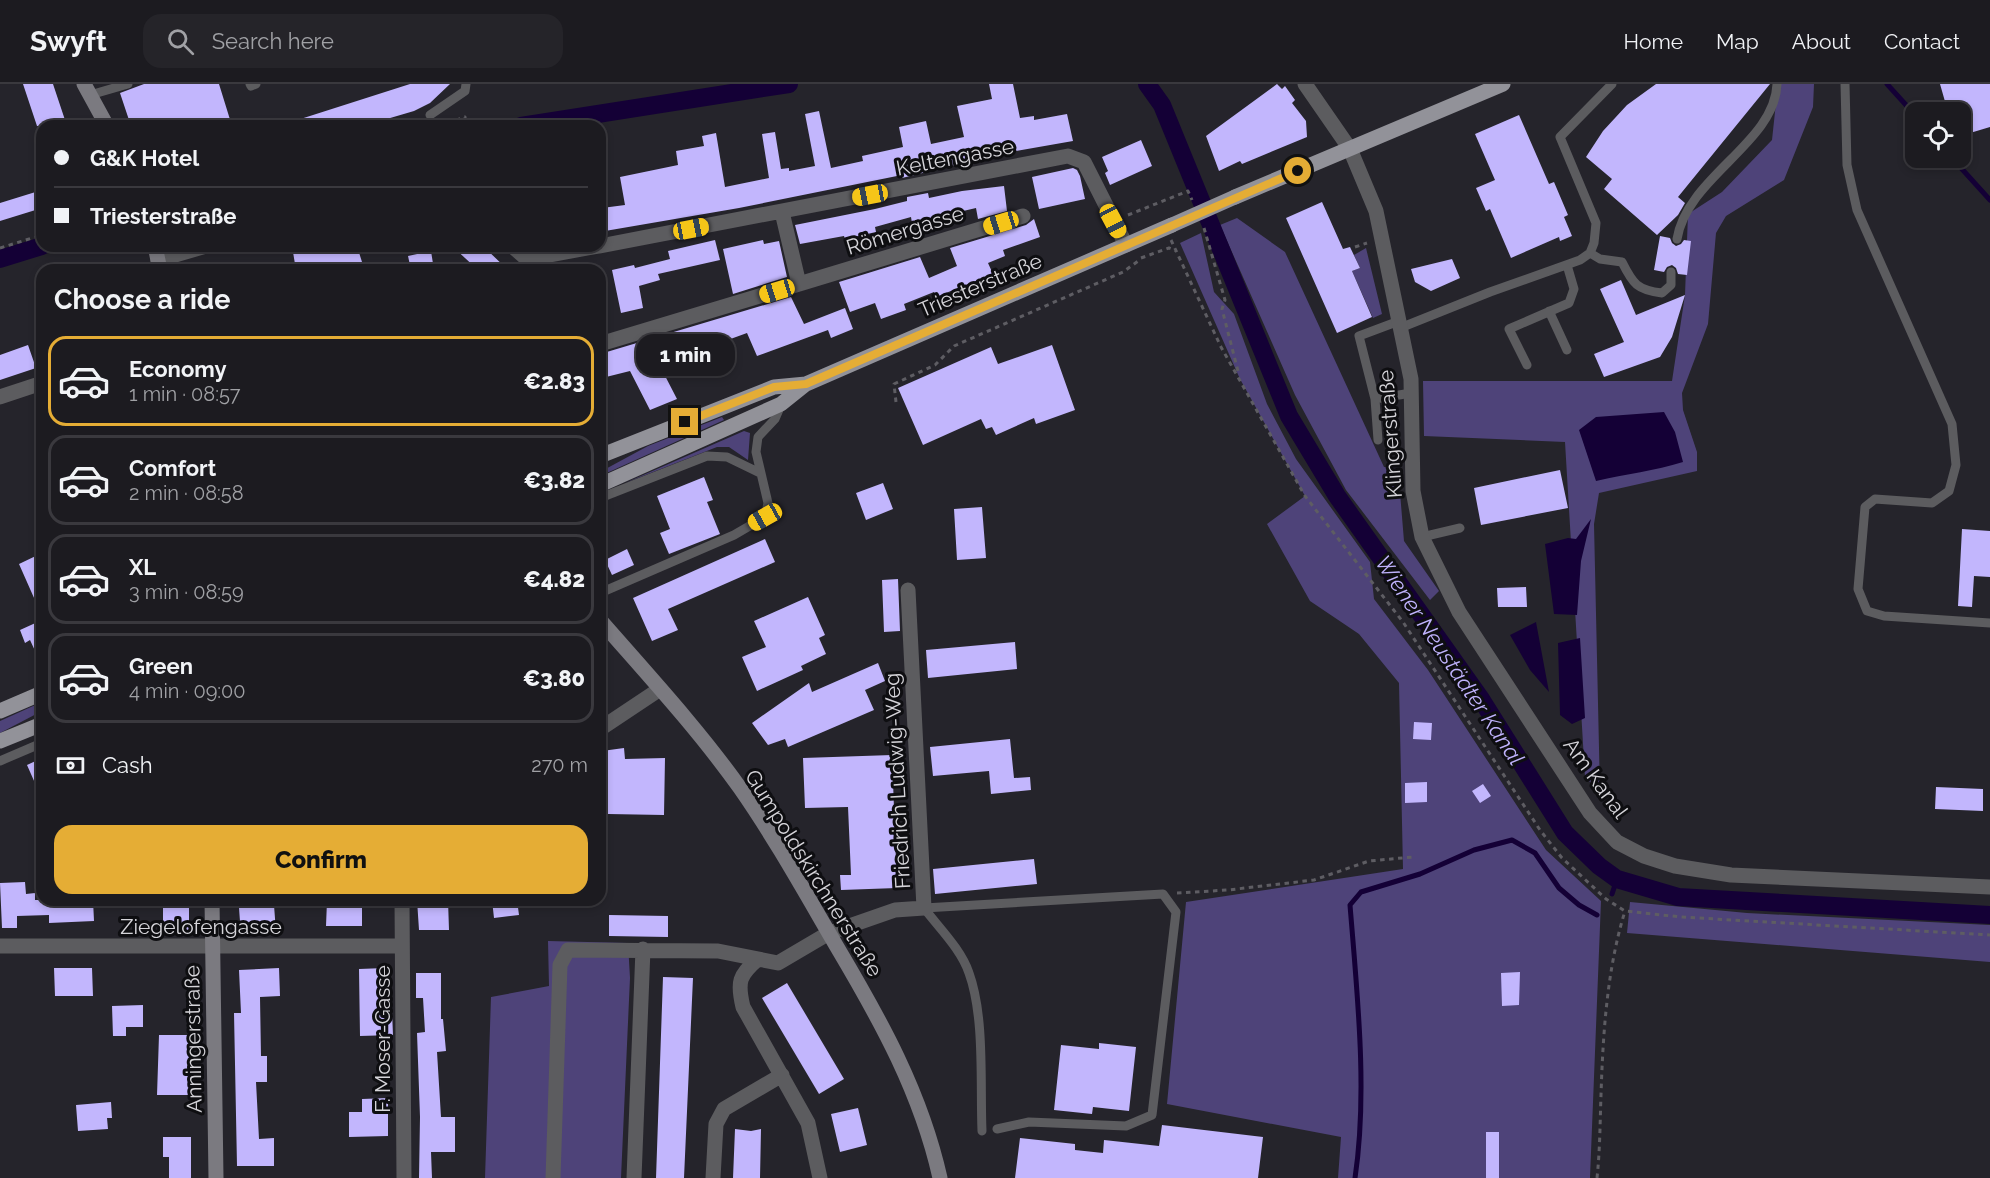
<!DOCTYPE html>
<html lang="en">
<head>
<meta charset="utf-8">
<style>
	body { margin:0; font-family:Raleway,sans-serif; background:#252429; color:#f1f3f6; height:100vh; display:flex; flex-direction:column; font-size:22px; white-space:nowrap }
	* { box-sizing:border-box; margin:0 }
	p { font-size:20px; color:#a0a1a5 }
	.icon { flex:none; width:33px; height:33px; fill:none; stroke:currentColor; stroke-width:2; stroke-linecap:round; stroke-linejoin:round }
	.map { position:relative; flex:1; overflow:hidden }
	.side { position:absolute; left:36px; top:180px; width:570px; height:642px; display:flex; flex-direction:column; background:#1c1b20; border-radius:18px; box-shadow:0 3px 9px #0003,0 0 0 2px #3a393e }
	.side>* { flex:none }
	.banner { position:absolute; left:36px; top:36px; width:570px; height:132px; border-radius:18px; box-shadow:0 3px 9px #0003,0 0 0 2px #3a393e; display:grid; align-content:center; height:132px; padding:0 18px; background:#1c1b20 }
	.controls { position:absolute; left:1905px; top:18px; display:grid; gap:12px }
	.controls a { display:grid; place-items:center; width:66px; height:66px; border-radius:12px; background:#1c1b20; box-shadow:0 3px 9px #0003,0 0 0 2px #3a393e; font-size:30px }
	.end { position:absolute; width:27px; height:27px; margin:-14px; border:8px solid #e5ad35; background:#111; box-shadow:0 0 0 3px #111 }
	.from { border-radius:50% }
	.bubble { position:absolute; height:42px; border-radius:18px; background:#1c1b20; box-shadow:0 3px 9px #0003,0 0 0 2px #3a393e; font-size:20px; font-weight:800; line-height:42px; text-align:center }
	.car { position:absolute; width:18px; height:36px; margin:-18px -9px; border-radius:8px; box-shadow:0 0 4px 2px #0007; background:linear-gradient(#f5c518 24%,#345 0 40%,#f5c518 0 76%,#345 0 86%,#f5c518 0) }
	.banner b { display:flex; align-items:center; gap:21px; height:57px; font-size:22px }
	.banner b+b { border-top:2px solid #3a393e }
	.banner i { width:15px; height:15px; background:#f1f3f6 }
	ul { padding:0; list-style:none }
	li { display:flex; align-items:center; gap:18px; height:90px; margin:0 12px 9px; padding:0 6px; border:3px solid #3a393e; border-radius:18px }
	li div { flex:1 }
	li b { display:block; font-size:22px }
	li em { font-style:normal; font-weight:800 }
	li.active { border-color:#e5ad35 }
	li>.icon { width:54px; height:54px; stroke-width:1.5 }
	h2 { padding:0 18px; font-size:27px; line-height:72px }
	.pay { display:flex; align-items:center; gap:15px; height:66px; padding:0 18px; font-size:22px }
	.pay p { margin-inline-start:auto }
	.primary-button { display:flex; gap:12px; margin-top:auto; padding:12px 18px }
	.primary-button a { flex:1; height:69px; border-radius:18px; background:#e5ad35; color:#111; font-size:24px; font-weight:800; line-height:69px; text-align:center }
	header { display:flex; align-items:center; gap:36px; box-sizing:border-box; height:84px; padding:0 30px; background:#1c1b20; border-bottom:2px solid #3a393e }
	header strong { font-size:28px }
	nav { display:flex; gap:33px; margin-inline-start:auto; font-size:21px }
	.search { width:420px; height:54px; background:#252429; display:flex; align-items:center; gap:15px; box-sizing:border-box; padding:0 21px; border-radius:18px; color:#a0a1a5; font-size:22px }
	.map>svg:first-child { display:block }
	.green { fill:#4e4379 }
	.water { fill:#140036 }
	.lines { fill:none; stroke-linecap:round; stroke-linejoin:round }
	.stream { stroke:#140036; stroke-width:5 }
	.canal { stroke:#140036; stroke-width:18 }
	.building { fill:#c2b6fd }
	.path { stroke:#5e5d63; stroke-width:3; stroke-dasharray:4.5 4.5; stroke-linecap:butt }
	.lane { stroke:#5c5c5f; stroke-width:9 }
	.street { stroke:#5c5c5f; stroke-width:15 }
	.secondary { stroke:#7b7a80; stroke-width:15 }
	.primary { stroke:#929299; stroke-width:15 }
	.primary-bridge { stroke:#929299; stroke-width:15 }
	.route { stroke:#e5ad35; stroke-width:8 }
	.labels { text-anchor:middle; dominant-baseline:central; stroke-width:6; stroke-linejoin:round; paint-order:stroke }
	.street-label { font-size:21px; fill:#d5d4d9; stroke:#0e0e11 }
	.water-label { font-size:22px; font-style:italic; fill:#bfb2fc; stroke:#0e0e11 }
</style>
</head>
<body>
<header>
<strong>Swyft</strong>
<div class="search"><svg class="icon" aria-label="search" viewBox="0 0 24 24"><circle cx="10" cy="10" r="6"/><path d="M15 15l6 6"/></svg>Search here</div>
<nav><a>Home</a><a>Map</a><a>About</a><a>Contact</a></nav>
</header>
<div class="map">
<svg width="1990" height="1094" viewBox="0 0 1990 1094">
	<rect width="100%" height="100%" fill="#25242b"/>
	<!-- green -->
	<path class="green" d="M1778 0H1814L1813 23 1784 96 1726 132 1716 149 1708 240 1682 309 1683 326 1697 368V387L1599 409 1594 440 1600 708 1585 693 1565 358 1424 352 1423 297H1672L1685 211 1688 130 1722 108 1772 56Z
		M1237 134 1285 168 1384 383 1398 384 1404 457 1439 507 1430 516 1346 406 1295 311 1220 141Z
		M1201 149 1214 208 1234 230 1267 320 1296 375 1370 478 1374 515 1428 586 1546 766 1601 817 1590 1094H1338L1341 1053 1167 1020 1186 818 1403 785 1399 599 1359 550 1310 517 1267 440 1305 412 1240 295 1180 159Z
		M1366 164 1382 230 1373 234 1352 187 1360 184 1354 171Z
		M722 333 724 336 600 392V388L648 362Z
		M744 347 750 349 748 376 729 363H717L625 399Z
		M42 618V627L0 649V637Z
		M1630 818 1747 829 1990 841V878L1627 849Z
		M548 857 628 859 630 894 621 1094H485L491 913 549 902Z"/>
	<!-- water -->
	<path class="water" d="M1664 328 1675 348 1683 378C1655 387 1626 390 1596 397L1579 346 1596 333Z
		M1591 435 1581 477 1577 531 1554 530 1545 460 1568 454 1576 455Z
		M1536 538 1549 608 1530 586 1510 551Z
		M1580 554 1585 634 1572 640 1560 631 1558 559Z"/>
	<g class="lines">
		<!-- stream -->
		<path class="stream" d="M1887 0 1916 32
			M1952 74 1990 116
			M1612 810 1617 795
			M1355 1094C1368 1008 1357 908 1350 821L1361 808 1420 790 1474 766 1512 756 1535 769 1559 804 1579 821 1597 831"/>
		<!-- canal -->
		<path class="canal" d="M1147 0 1162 21 1289 332 1337 412 1481 615 1565 749 1599 782 1617 795 1678 813 1990 831
			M521 42 789 0
			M0 175 42 162"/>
	</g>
	<!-- building -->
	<path class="building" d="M23 0H53L67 42H37Z
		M144 0H219L232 42H131L120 9Z
		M410 0H450L430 19 414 27 363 42H289L288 39Z
		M989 0H1013L1020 34 1034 32V36L1067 30 1073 57 1004 69 902 94V92H897L739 124 605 147 602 124 625 121 620 93 678 81 676 67 704 62 702 52 716 49 725 103 769 94 762 50 775 48 781 85 789 84V87L815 82 805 30 819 27 831 84 863 77 862 72 903 63 899 43 926 37 931 60 964 53 957 22 992 15Z
		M1277 0 1282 5 1285 2 1295 16 1292 19 1306 37 1307 53 1242 80 1240 77 1219 87 1206 52Z
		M1656 0H1770L1678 113 1685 119 1678 131 1657 151 1604 105 1612 95 1586 73 1603 47 1627 21Z
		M1940 0H1990V43L1960 52V28H1948Z
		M1519 31 1549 100 1554 98 1568 131 1564 133 1572 152 1560 157 1559 153 1511 174 1490 125 1486 127 1476 104 1495 96 1475 50Z
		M1141 56 1152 82 1110 101 1105 89 1108 87 1102 73Z
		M1073 84 1077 86 1080 92 1085 115 1039 125 1032 93Z
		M1004 102 1007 127 978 135 976 124 912 139 911 133 875 143 876 148 845 155 844 152 800 160 795 141 875 125 907 117V113L928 109 929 114 962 107Z
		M42 106V124L0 137V119Z
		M1322 118 1343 165 1350 163 1360 184 1352 187 1372 233 1337 249 1286 134Z
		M1034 135 1040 153 1003 166 1005 172 988 179 993 190 936 213 934 208 904 220 906 226 881 235 875 219 850 228 839 198 920 173 929 194 957 182 950 164 1026 141Z
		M1660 152 1670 154 1672 159 1676 162 1681 160 1684 156 1691 157 1687 191 1678 190 1676 184 1672 181 1667 183 1664 188 1654 186Z
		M715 156 720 176 658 190 660 196 639 202 643 224 621 229 612 186 634 181 635 184 670 175 668 167Z
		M763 156 764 160 779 157 787 193 733 210 723 165Z
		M292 162H357L362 178 331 186H296Z
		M452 162H483L508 186H478Z
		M431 167 434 186H411L408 172Z
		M1452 175 1460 194 1431 207 1415 198 1411 185Z
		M1621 196 1636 231 1685 211 1672 253 1660 273 1604 293 1594 270 1624 258 1600 205Z
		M791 213 804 240 845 224 853 245 831 254 828 246 757 272 747 249 681 273 683 277 661 284 677 315 650 326 630 287 606 293 600 270Z
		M28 261 36 284 0 296V271Z
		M1052 261 1075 326 1036 340 1034 334 996 351 992 343 986 345 981 335 923 361 898 304 991 263 998 280Z
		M1560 386 1568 424 1481 441 1474 404Z
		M704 393 713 416 707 418 720 450 669 470 660 449 670 445 657 412Z
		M883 399 893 425 866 436 856 409Z
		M982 423 986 474 957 476 954 425Z
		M1962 445 1990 447V493L1974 492 1972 523 1958 522Z
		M765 455 775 478 668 525 678 546 652 557 633 514Z
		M627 465 634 481 612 491 605 476Z
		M42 469V532L19 480Z
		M898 495 900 547 884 548 882 496Z
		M1526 503 1527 523H1498L1497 504Z
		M808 513 825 551 819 554 826 570 801 582 803 586 757 607 742 573 766 563 754 537Z
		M42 536V582L30 556 25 559 20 546Z
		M1015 558 1017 585 928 594 926 566Z
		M878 579 885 597 865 606 874 626 788 663 785 655 768 661 752 639 809 599 812 608Z
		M1414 638 1432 639 1431 656 1413 655Z
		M1010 655 1014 694 1030 693 1031 706 991 710 989 687 933 692 930 663Z
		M624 664 625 675 665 674 664 731 608 730 602 667Z
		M892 671 897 804 841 806 840 791H851L848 723 805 724 803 674Z
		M42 674V715L27 681Z
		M1427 698V718L1405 719V699Z
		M1483 700 1491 712 1480 719 1472 707Z
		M1936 703 1983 705V727L1935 725Z
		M1034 775 1037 800 935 810 933 785Z
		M25 798 26 810 35 809V816H93L94 837 49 839V831L17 832V844H2L0 799Z
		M417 816H448L449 846H419Z
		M492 816H517L519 831 494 834Z
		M327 817 362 818V842H326Z
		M274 821 276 848 241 851 239 824Z
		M163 823H189V848L163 849Z
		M609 831 668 832V853L609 852Z
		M54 884H92L93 912H55Z
		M279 884 280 912 260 913 261 972H267V998H256L259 1055 274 1054V1082H237L234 929H241L239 886Z
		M385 884 386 927H392L393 951 360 952 359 885Z
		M1520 888 1519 921 1502 922 1501 889Z
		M416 889H441V935H443L446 967 437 968 441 1033H455V1068H431L432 1094H419L420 1033 417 949 425 948 423 914H416Z
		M663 893 693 894 684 1094H656Z
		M787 899 844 995 819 1010 762 914Z
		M143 921V943H126V952H113L112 922Z
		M159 951H191L190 1011H157Z
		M1099 959 1136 963 1129 1027 1093 1023 1092 1030 1054 1026 1061 961 1099 965Z
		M388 1014V1052L349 1053V1028H362V1015Z
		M111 1018 112 1034H107L108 1045 78 1047 76 1021Z
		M858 1024 867 1061 840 1068 831 1030Z
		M1162 1041 1263 1053 1258 1094H1015L1020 1054 1075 1060V1066L1103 1069 1104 1056 1159 1062Z
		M735 1045 751 1047 761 1045 760 1094H733Z
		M1486 1048H1499V1094H1486Z
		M163 1053H191V1094H169V1073H163Z"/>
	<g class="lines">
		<!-- path -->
		<path class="path" d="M439 42 465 33 466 42
			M1128 131 1188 107 1192 116
			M1204 144 1225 216 1222 225 1239 291
			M1171 156 1221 263 1305 412 1403 538 1540 746 1562 774 1606 815 1625 827 1681 833 1990 851
			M1355 163 1367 159
			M0 164 42 151
			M1141 174 1169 164 1176 167
			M896 318 894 300 935 281 954 262 1123 188 1141 175
			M1177 809 1228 806 1314 796 1369 777 1413 773
			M1597 1094C1600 1066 1600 1039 1601 1011 1603 949 1607 885 1625 827"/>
		<!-- lane -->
		<path class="lane" d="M250 0 251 2 256 0
			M1845 0 1847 81 1857 126 1952 340 1956 381 1949 407 1932 419 1875 415 1865 423 1858 505 1867 527 1884 532 1990 539
			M90 11 128 0
			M430 31 465 7 466 0
			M1677 155C1687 93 1775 59 1777 0
			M1590 169 1594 159 1596 139 1560 53 1612 0
			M1590 169 1600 175 1622 178C1633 200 1637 206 1662 209L1671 201V188
			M1549 227 1567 266
			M1400 244 1490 208 1580 176 1590 169
			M1527 281 1509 245 1569 219 1574 205 1567 181
			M1375 315 1411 309
			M1378 356 1375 315 1359 252 1399 237
			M600 414 707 372 727 373 760 389
			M1422 453 1460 444
			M600 509 734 451 765 433 768 419 756 368 758 353 775 335 781 321
			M0 677 42 659
			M982 1047C980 1000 985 933 969 889 961 865 939 844 924 824L1163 810 1176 828 1152 1031 1126 1042 1029 1038 997 1045"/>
		<!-- street -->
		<path class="street" d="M1305 0 1350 65 1376 127 1411 295 1413 407 1422 453 1459 528 1590 729 1617 758 1644 772 1675 782 1731 791 1990 803
			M512 162 527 175 598 162
			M600 162 1068 72 1084 78 1126 161
			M158 176 206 162
			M799 200 1023 132
			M600 260 799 200 782 128
			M0 313 42 299
			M600 645 660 605
			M402 816 404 1094
			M0 862H402
			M758 875C739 891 737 898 743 923L808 1039 820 1094
			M553 1094 560 881 568 866 718 867 778 879 829 849 895 826 924 824 908 506
			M634 1094 643 865
			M713 1094 716 1040 724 1025 782 991"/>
		<!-- secondary -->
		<path class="secondary" d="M84 0 107 42
			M155 162 160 186
			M600 536C648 591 698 645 740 704 775 754 806 810 837 863 881 937 921 1009 940 1094
			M212 816 216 1094"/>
		<!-- primary -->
		<path class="primary" d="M1235 113 1503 0
			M600 372 774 303 806 300
			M600 401 781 320 806 300 1172 141
			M0 627 42 609
			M0 657 42 640"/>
		<!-- primary-bridge -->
		<path class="primary-bridge" d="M1172 141 1235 113"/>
	</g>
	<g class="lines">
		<!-- route -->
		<path class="route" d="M685 338 774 303 806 300 1298 87"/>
	</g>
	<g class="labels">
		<!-- street labels -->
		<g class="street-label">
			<text transform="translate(955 73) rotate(-11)">Keltengasse</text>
			<text transform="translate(905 146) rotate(-17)">Römergasse</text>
			<text transform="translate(980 201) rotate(-23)">Triesterstraße</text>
			<text transform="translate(1390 350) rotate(-94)">Klingerstraße</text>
			<text transform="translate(1596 694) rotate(54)">Am Kanal</text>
			<text transform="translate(897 697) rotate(-93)">Friedrich Ludwig-Weg</text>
			<text transform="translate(814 789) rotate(58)">Gumpoldskirchnerstraße</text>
			<text x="201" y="842">Ziegelofengasse</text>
			<text transform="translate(193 955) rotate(-91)">Anningerstraße</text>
			<text transform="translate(382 955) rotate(-90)">F. Moser-Gasse</text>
		</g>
		<!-- water labels -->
		<g class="water-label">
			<text transform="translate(1450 576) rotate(56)">Wiener Neustädter Kanal</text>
		</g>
	</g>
</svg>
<div class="controls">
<a><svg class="icon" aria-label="locate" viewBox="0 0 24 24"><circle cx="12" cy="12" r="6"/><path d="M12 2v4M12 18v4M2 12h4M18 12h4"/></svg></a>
</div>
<i class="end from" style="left:1298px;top:87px"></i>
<i class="end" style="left:685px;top:338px"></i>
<div class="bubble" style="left:636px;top:250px;width:99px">1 min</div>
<i class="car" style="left:870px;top:111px;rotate:259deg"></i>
<i class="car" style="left:1113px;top:137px;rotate:152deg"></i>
<i class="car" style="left:1001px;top:139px;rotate:253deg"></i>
<i class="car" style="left:691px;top:145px;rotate:79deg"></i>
<i class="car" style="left:777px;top:207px;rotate:253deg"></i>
<i class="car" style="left:765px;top:433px;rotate:241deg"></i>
<div class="banner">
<b><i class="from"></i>G&amp;K Hotel</b>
<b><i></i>Triesterstraße</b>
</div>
<section class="side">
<h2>Choose a ride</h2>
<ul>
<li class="active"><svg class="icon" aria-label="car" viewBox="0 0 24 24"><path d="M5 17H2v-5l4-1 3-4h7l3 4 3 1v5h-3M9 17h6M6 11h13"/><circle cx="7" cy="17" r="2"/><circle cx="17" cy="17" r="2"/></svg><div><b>Economy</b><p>1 min · 08:57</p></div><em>€2.83</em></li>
<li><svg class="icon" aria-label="car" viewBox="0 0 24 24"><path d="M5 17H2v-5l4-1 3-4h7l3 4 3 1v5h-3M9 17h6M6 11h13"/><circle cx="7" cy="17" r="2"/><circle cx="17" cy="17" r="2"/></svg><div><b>Comfort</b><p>2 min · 08:58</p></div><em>€3.82</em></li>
<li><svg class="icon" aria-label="car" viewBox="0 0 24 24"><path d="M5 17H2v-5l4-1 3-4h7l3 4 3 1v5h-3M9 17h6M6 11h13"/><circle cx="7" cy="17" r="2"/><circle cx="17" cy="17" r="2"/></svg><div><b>XL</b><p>3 min · 08:59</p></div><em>€4.82</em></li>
<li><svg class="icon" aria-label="car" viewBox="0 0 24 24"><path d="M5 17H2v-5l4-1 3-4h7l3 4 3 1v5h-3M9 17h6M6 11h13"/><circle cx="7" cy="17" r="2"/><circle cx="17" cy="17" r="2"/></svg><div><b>Green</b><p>4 min · 09:00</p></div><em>€3.80</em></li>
</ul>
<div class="pay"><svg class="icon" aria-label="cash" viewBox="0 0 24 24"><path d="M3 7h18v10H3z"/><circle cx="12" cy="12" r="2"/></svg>Cash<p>270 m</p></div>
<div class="primary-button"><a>Confirm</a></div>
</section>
</div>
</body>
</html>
